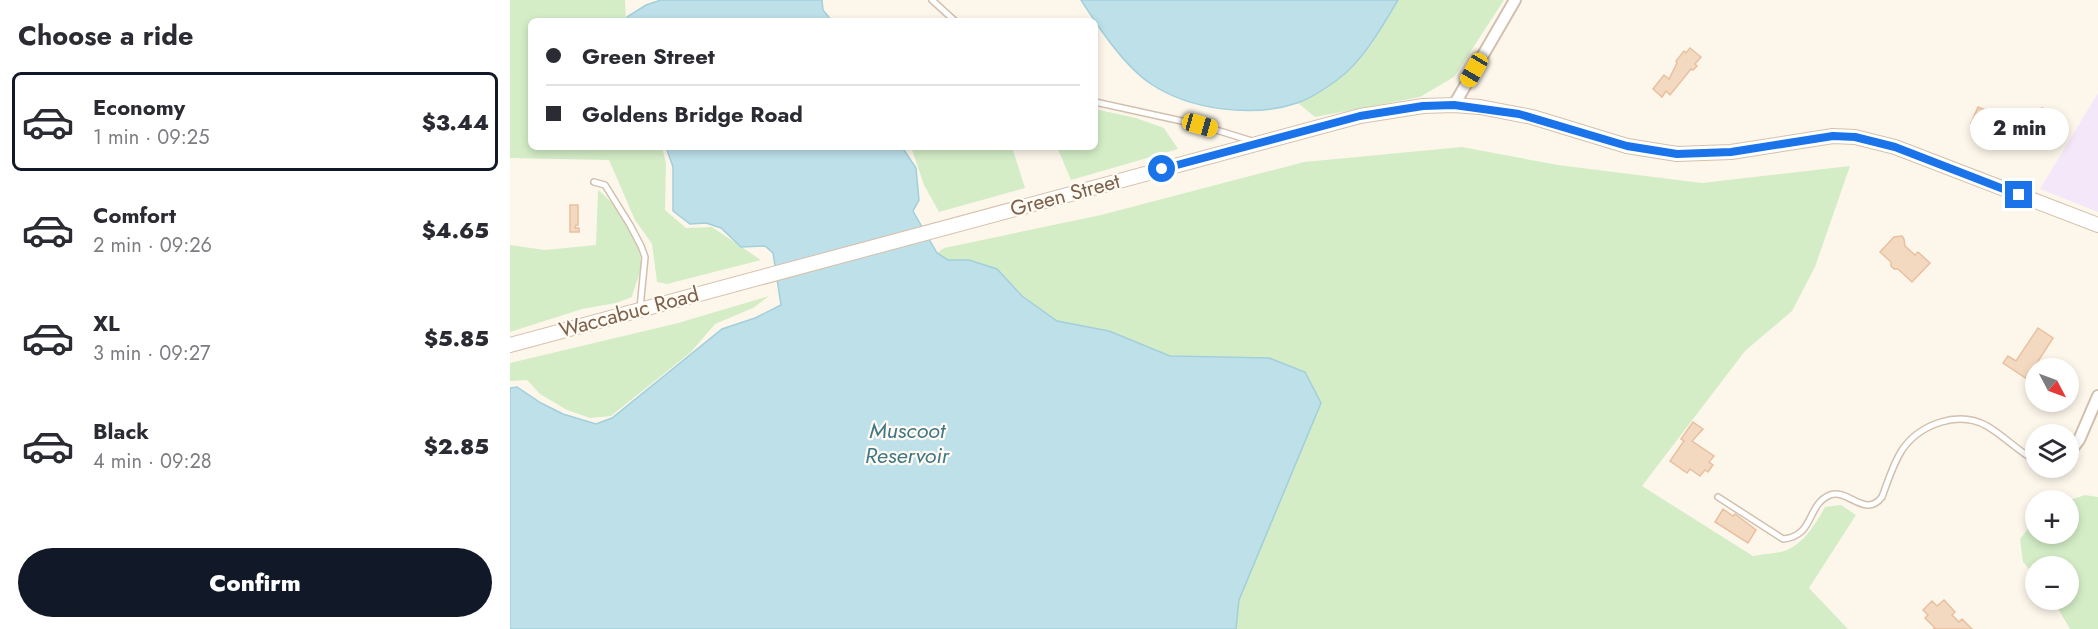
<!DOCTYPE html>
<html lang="en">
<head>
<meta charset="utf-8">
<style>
	body { margin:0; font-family:Jost,sans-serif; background:#f7f7f7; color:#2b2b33; height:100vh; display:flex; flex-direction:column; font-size:22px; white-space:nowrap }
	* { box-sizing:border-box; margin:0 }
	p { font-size:20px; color:#7c7c81 }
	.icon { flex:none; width:33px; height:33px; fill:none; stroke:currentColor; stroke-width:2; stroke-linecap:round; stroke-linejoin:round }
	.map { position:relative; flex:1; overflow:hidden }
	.panel { display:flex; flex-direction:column; background:#fff; width:510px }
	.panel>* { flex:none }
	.hud { position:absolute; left:18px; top:18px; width:570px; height:132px; border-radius:9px; box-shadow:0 3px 9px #0003; display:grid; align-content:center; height:132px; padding:0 18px; background:#fff }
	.needle { width:39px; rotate:131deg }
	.tools { position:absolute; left:1515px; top:358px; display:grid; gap:12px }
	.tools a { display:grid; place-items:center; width:54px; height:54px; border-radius:50%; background:#fff; box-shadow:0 3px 9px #0003; font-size:30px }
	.end { position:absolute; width:27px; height:27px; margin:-14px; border:8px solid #1a73e8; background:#fff; box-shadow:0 0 0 3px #fff }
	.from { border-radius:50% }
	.bubble { position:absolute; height:42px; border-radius:21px; background:#fff; box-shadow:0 3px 9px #0003; font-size:20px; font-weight:800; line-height:42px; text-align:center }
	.car { position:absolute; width:18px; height:36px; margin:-18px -9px; border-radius:8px; box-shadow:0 0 4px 2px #0007; background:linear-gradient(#f5c518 24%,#345 0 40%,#f5c518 0 76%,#345 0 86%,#f5c518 0) }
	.hud b { display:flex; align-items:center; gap:21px; height:57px; font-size:22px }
	.hud b+b { border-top:2px solid #e1e1e2 }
	.hud i { width:15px; height:15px; background:#2b2b33 }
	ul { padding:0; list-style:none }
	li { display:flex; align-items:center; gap:18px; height:99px; margin:0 12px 9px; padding:0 6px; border:3px solid transparent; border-radius:9px }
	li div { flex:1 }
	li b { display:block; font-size:22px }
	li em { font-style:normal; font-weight:800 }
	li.active { border-color:#111827 }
	li>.icon { width:54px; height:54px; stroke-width:1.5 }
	h2 { padding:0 18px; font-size:27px; line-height:72px }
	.button { display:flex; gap:12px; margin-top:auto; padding:12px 18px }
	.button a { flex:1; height:69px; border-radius:36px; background:#111827; color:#fff; font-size:24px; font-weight:800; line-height:69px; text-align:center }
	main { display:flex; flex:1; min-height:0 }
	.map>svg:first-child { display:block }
	.education { fill:#f5e7fa }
	.green { fill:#d4edc7 }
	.water { fill:#bde0e9; stroke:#a3cfdb; stroke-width:1.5 }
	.building { fill:#f4d9c1; stroke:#e8c0a0; stroke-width:1.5 }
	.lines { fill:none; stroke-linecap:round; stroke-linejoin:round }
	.lane-casing { stroke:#d2c0af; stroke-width:8 }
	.street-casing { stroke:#d2c0af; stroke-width:14 }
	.secondary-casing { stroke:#d5c1ac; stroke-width:16 }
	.lane { stroke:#fff; stroke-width:5 }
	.street { stroke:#fff; stroke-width:10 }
	.secondary { stroke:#fff; stroke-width:14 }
	.route { stroke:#1a73e8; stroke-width:8 }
	.labels { text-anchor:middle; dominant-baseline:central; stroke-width:4.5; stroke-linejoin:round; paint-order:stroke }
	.street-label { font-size:21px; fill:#7b604b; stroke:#fffbf2 }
	.water-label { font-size:22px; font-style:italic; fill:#407787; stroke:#fffbf2 }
</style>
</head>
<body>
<main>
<section class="panel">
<h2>Choose a ride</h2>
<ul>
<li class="active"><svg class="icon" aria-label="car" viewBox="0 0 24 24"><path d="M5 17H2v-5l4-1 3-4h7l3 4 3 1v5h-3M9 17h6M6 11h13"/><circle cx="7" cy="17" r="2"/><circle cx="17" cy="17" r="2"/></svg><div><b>Economy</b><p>1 min · 09:25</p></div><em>$3.44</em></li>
<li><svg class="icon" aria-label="car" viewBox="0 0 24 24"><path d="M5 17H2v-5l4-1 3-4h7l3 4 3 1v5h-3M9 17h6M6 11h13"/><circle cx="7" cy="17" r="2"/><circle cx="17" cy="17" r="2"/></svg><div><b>Comfort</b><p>2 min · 09:26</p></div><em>$4.65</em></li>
<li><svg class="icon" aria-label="car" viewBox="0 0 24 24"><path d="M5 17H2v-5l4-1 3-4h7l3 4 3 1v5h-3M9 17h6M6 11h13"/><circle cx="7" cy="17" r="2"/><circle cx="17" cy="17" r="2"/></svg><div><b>XL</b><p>3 min · 09:27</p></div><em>$5.85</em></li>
<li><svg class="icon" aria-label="car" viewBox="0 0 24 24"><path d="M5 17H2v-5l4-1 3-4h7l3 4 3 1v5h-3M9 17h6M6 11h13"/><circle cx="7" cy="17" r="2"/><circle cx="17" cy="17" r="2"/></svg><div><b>Black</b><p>4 min · 09:28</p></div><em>$2.85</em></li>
</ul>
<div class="button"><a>Confirm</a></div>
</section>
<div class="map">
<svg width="1588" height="629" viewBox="0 0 1588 629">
	<rect width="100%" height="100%" fill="#fdf7eb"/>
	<!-- education -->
	<path class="education" d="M1588 93V212L1530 189Z"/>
	<!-- green -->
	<path class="green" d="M0 0H115L116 21H21V147H152L156 163 155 210 176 228 202 227 251 260 157 284 147 282 142 244 125 220 99 160 0 158Z
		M888 0H994L944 77 910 97 805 117 788 103 829 79 861 45Z
		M585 109 626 118 654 128 668 149 561 180 547 147H585Z
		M401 147H502L515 188 429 212 414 185Z
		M952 147 1048 165 1192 183 1340 166 1305 267 1282 311 1235 351 1132 486 1243 556C1253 554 1267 554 1277 550 1294 543 1307 522 1315 507L1331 505 1346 515 1299 588 1338 629H726L759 358 660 356 599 331 547 321 512 296 486 269 459 261 438 260 427 253 434 248 591 215 794 162Z
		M88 190C106 203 132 243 131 266 130 275 124 288 122 297L106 303 72 309 0 332V245L35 250 86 245Z
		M259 296 243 308 205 324 181 352 101 416 80 418 57 410 30 394 17 380 0 381V363L168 323Z
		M1575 495 1588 497V629H1560L1543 600H1558V567H1526L1525 576 1513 562 1510 539 1525 520 1526 534H1558L1557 501Z"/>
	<!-- water -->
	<path class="water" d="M151 0H312L313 10 322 21H117V17L136 5Z
		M571 0H888C872 27 853 61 827 80 816 88 800 99 787 103 743 118 680 110 641 84 614 66 589 28 571 0Z
		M156 147H392L406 168 409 200 403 211 427 253 438 260H459L487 269 512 296 547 321 599 331 660 356 759 358 795 372 811 403 729 600 726 629H0V388L7 387 31 403 53 414 86 424 102 418 212 329 245 318 271 305 263 253 255 246 231 247 211 228 196 223 180 224 163 211V167Z"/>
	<!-- building -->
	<path class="building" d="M1180 48 1191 57 1185 64 1187 66 1183 70 1181 69 1160 95 1156 91 1152 97 1143 89 1154 75 1159 79 1167 63 1166 61 1174 51 1176 53Z
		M1468 107 1508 123 1501 140 1461 123Z
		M1532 108 1537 110V114L1530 129 1523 126Z
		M60 205H68V225H66L65 228H69V232H60Z
		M1392 236 1394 239 1395 246 1405 255 1408 252 1420 263 1402 282 1388 269H1384L1381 266V262L1370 252 1384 237Z
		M1528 328 1543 338 1527 363 1536 369H1526V385L1493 363 1498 356 1506 361Z
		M1183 422 1193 429 1182 441 1204 456 1199 462 1203 465 1198 472 1195 470 1190 476 1180 469 1177 473 1160 461 1174 441 1171 439Z
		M1213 509 1223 516 1225 514 1246 530 1238 543 1205 522Z
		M1434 600 1445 612 1442 615 1449 622 1452 619 1462 629H1423L1425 628 1415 618 1418 615 1413 610 1422 601 1427 606Z"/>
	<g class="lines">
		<defs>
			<path id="lane" d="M422 0 445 21
				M585 102 690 125 742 141
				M84 182 95 185 120 225 131 246 135 257 130 308
				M1208 497 1273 539C1305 536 1296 505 1320 495 1338 488 1355 519 1372 497 1378 481 1383 464 1392 450 1410 424 1448 410 1477 426 1494 436 1508 451 1526 461"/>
			<path id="street" d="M944 105 1005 0
				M1558 454 1569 440 1588 396
				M1539 470 1542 468"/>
			<path id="secondary" d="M0 345 850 116 913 106 944 105 970 107 1022 117 1117 146 1167 154 1221 152 1323 136 1345 137 1385 147 1588 225"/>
		</defs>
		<!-- lane casing -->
		<use href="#lane" class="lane-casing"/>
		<!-- street casing -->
		<use href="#street" class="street-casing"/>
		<!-- secondary casing -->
		<use href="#secondary" class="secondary-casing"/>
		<!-- lane -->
		<use href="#lane" class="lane"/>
		<!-- street -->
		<use href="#street" class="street"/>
		<!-- secondary -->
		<use href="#secondary" class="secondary"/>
	</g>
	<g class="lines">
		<!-- route -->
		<path class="route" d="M652 169 850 116 913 106 944 105 1009 114 1117 146 1167 154 1221 152 1323 136 1345 137 1385 147 1509 195"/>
	</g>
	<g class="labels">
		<!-- street labels -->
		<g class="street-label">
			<text transform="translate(555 195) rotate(-15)">Green Street</text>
			<text transform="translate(119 312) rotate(-15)">Waccabuc Road</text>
		</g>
		<!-- water labels -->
		<g class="water-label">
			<text x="397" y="430">Muscoot<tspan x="397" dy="25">Reservoir</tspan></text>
		</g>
	</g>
</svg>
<div class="tools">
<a><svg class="needle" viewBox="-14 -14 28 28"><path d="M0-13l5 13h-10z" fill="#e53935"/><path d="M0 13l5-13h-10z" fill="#7c7c81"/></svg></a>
<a><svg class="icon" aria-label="layers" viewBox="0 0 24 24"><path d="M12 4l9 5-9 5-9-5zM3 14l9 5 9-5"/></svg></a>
<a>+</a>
<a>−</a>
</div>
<i class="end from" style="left:652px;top:169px"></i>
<i class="end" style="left:1509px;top:195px"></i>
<div class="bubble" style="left:1460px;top:108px;width:99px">2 min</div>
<i class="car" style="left:964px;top:70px;rotate:210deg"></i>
<i class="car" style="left:690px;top:125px;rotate:106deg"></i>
<div class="hud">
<b><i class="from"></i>Green Street</b>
<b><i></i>Goldens Bridge Road</b>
</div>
</div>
</main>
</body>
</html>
